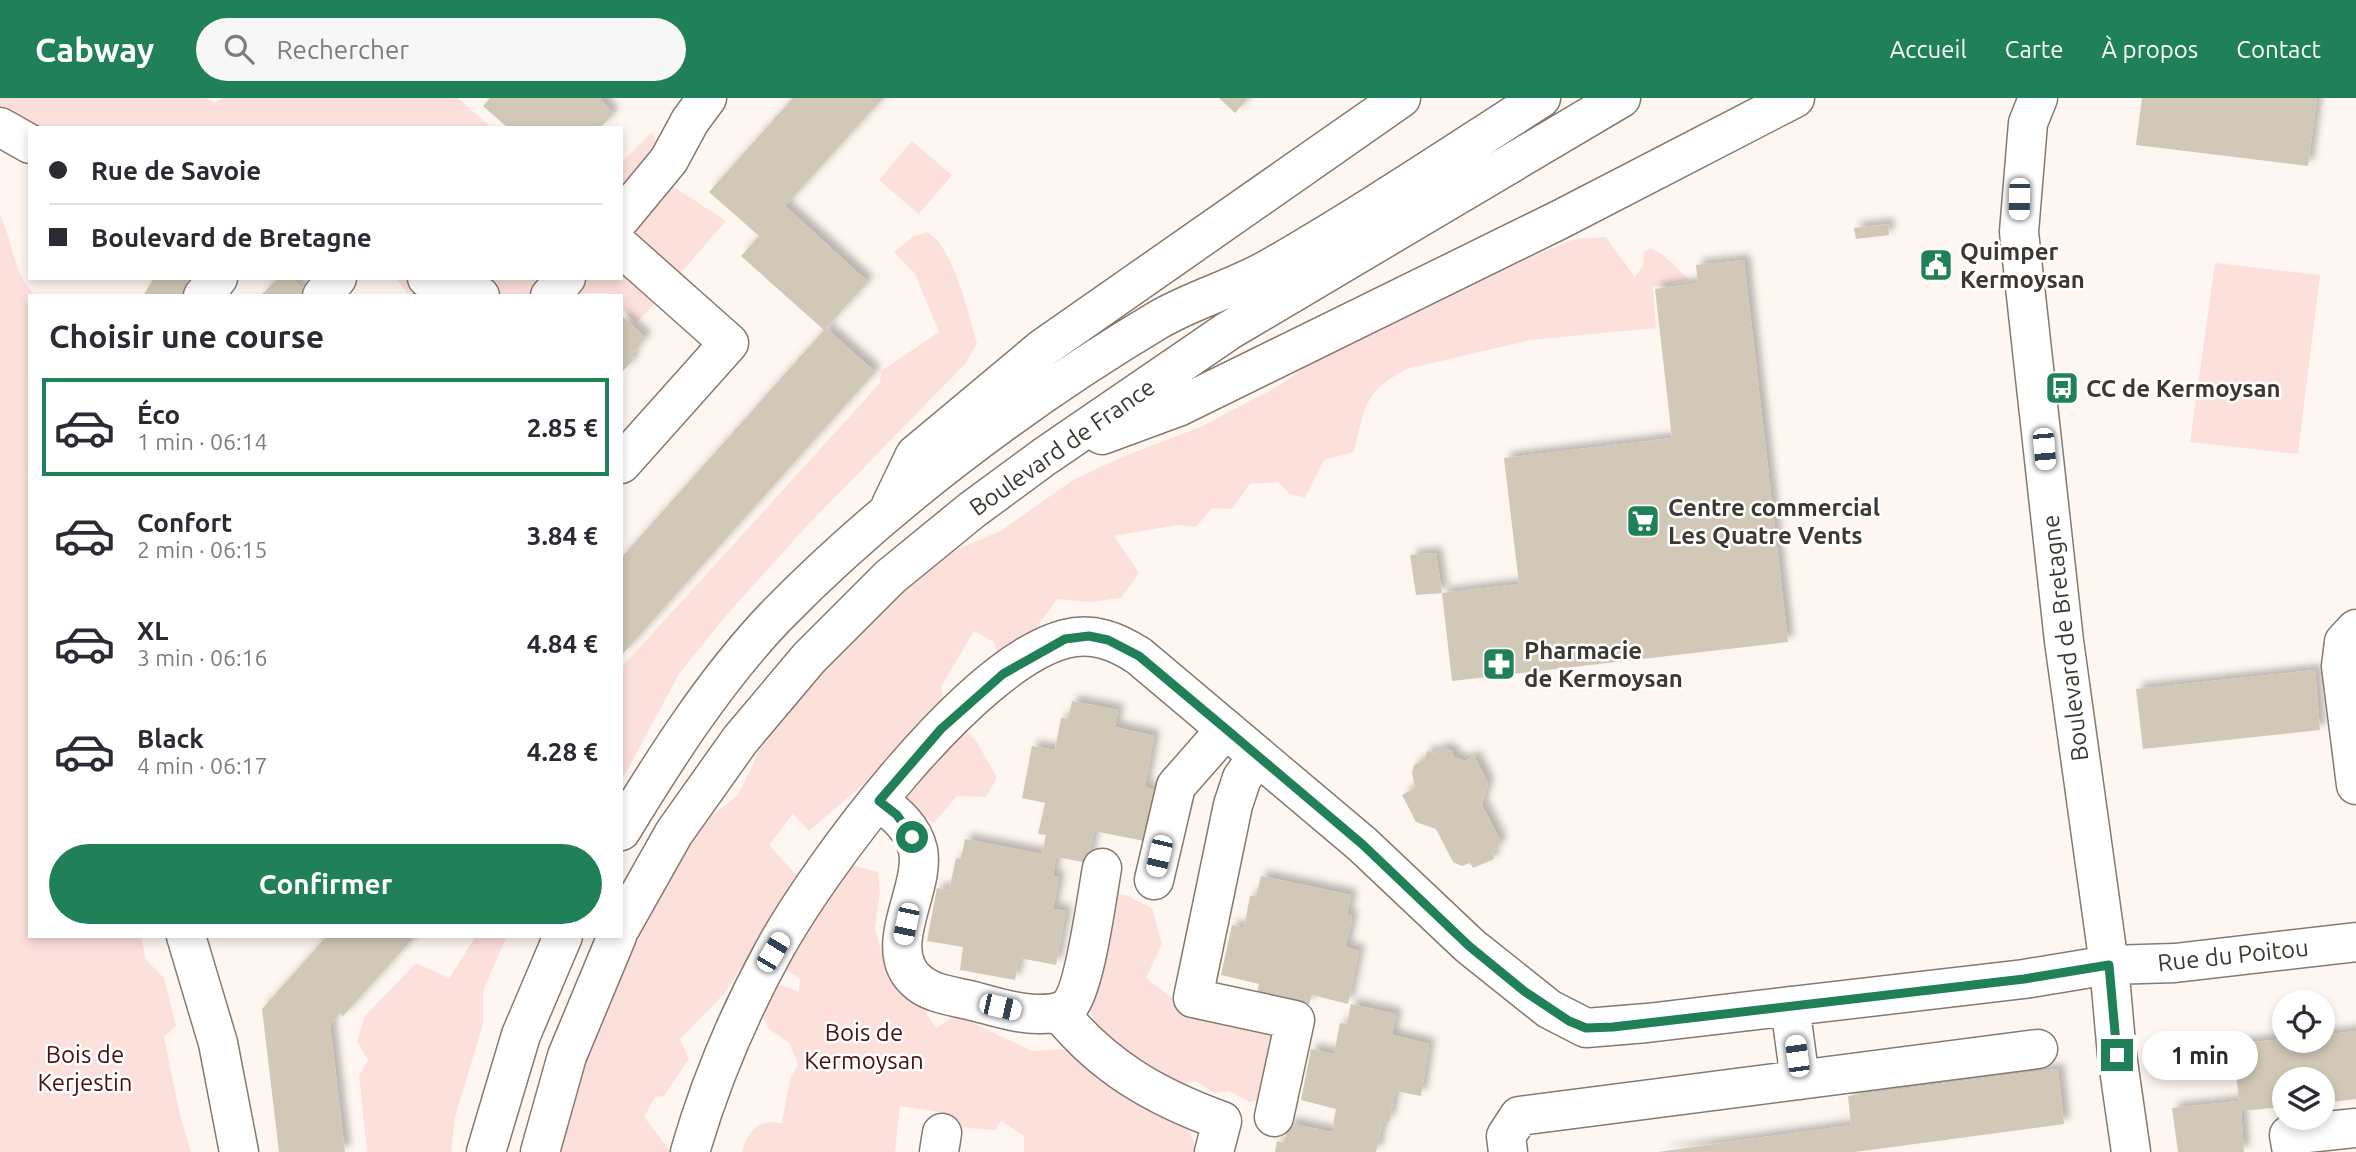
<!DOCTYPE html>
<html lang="fr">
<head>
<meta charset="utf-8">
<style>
	body { margin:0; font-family:Ubuntu,sans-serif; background:#f7f7f7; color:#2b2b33; height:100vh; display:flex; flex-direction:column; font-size:26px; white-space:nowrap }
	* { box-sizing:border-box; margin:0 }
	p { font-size:23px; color:#7c7c81 }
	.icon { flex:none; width:38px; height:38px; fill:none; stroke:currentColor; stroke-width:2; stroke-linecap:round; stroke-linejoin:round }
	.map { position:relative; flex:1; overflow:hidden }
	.panel { position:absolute; left:28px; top:196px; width:595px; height:644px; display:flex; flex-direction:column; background:#fff; border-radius:0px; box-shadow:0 4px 10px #0003 }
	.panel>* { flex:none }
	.guide { position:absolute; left:28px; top:28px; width:595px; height:154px; border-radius:0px; box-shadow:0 4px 10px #0003; display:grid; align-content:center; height:154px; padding:0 21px; background:#fff }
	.fabs { position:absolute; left:2272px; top:892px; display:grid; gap:14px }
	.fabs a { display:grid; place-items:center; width:63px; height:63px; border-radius:50%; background:#fff; box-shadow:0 4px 10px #0003; font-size:35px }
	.end { position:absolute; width:32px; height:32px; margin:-16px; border:9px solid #208058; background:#fff; box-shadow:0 0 0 4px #fff }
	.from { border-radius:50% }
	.bubble { position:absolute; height:49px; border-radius:24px; background:#fff; box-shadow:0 4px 10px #0003; font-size:23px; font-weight:600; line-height:49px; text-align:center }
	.car { position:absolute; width:21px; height:42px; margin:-21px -10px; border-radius:9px; box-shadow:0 0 5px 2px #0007; background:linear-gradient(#fff 24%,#345 0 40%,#fff 0 76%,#345 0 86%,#fff 0) }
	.guide b { display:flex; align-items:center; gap:24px; height:66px; font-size:26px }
	.guide b+b { border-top:2px solid #e1e1e2 }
	.guide i { width:18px; height:18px; background:#2b2b33 }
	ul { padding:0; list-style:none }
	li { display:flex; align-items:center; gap:21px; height:98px; margin:0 14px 10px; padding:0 7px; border:4px solid transparent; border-radius:0px }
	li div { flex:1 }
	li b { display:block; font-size:26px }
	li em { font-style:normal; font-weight:600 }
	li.current { border-color:#208058 }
	li>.icon { width:63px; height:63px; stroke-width:1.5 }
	h2 { padding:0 21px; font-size:32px; line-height:84px }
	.primary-button { display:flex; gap:14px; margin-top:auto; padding:14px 21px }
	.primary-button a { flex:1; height:80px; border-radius:42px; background:#208058; color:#fff; font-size:28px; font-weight:600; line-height:80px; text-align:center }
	header { display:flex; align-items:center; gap:42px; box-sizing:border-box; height:98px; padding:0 35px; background:#208058; color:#fff }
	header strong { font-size:33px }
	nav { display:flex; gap:38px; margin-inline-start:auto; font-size:24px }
	.search { width:490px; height:63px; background:#f7f7f7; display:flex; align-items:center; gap:18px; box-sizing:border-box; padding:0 24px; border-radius:38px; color:#7c7c81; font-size:26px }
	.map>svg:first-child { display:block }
	.green { fill:#fce0dc }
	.building { fill:#d1c8b7; filter:url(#shadow) }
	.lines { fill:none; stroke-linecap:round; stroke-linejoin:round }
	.minor-casing { stroke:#87796c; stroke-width:41 }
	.major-casing { stroke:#87796c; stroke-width:41 }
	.minor { stroke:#fff; stroke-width:38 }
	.major { stroke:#fff; stroke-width:38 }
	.route { stroke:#208058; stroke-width:9 }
	.labels { text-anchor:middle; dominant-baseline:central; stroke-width:5; stroke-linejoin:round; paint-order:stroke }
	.poi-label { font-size:24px; font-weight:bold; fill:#3e3833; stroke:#fff; text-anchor:start }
	.street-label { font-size:24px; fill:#3e3833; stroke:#fff }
	.park-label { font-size:24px; fill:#4d1110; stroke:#fff }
</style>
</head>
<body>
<header>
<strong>Cabway</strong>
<div class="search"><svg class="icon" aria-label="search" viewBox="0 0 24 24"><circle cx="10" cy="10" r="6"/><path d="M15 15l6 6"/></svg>Rechercher</div>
<nav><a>Accueil</a><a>Carte</a><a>À propos</a><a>Contact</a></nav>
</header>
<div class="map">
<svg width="2356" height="1054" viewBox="0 0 2356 1054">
	<defs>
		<filter id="shadow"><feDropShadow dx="6" dy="-6" stdDeviation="3.5" flood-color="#0004"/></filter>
	</defs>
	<rect width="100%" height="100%" fill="#fef7f1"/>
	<!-- green -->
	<path class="green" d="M0 0H206L215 5 222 0H458L492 30H40L0 12Z
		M652 34 671 87 726 123 637 225 621 210V198L605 195 410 198 395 180H621V65Z
		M912 43 952 77 919 116 879 82Z
		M0 117C14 144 12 176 36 198H30V838H141L146 862 164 880 176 928 164 939 179 1013 191 1054H0Z
		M927 134C953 147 969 218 977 245L965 266 803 432 724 520 679 576 621 684V570L880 285 881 273 939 234 915 176 894 154 914 138Z
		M1606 139 1635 179 1644 166 1643 155 1650 150 1662 156 1690 182 1653 189 1656 230 1530 242 1407 271C1363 294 1365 310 1354 354L1324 362 1305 400 1290 396 1278 384 1250 386 1232 411 1212 410 1196 429 1177 427 1114 438 1139 475 1121 500 1090 504 1057 501 1034 533 999 562 994 544 974 533 941 589 945 611 977 644 997 680 986 699 957 698 934 725 919 715 880 672 809 733 793 716 769 747 799 780 724 896 680 941 689 961 664 998 655 999 644 1019 671 1054H557L567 1008 618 868 667 782 710 719 738 697 760 651 787 619 808 587 938 460 1002 432 1073 382 1122 359 1200 329 1278 288 1304 270 1533 158 1574 141Z
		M2215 165 2320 177 2298 356 2190 344Z
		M841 764 878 774 880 793 875 830 884 863 922 895 925 913 936 930 956 917 1032 953 1059 951 1084 955 1101 948 1096 925 1080 894 1105 795 1126 797 1152 810 1162 846 1146 880 1197 919 1215 925H1253L1275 939 1263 1000 1250 1004 1229 993 1214 995 1196 983 1185 986 1170 1014C1181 1024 1197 1038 1194 1054H1024V1038L1001 1023 995 1032 942 1028 940 1014 900 1008 895 1054H742C747 1032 759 1021 782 1025L790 981 798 966 789 945 769 931 759 911 772 890 782 887 799 894 800 880 777 868Z
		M476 838H507L483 893V926L455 1019 451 1054H367L359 978 368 962 357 943 365 918 416 865 449 880Z"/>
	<!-- building -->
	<path class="building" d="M490 0H600L613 16 600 30H508L483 8Z
		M793 0H883L785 108 868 184 826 230 875 274 621 558V460L824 232 741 158 759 138 709 94Z
		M1219 0H1248L1235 15Z
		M2142 0H2317L2308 68 2136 47Z
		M1888 126 1889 137 1856 141 1854 130Z
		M1744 162 1788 544 1452 583 1442 495 1519 486 1504 360 1672 340 1655 191 1698 185 1696 167Z
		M154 180H198L186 198H143Z
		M279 180H292L305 193 301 198H260Z
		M621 217 646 240 631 257 634 261 621 275Z
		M1436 455 1442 495 1416 497 1410 457Z
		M2315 572 2320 632 2143 651 2136 591Z
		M1072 603 1118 612 1115 629 1154 638 1145 689 1154 692 1144 743 1094 733 1088 765 1056 759 1053 778 1059 779 1053 811 1066 813 1056 867 1019 860 1015 882 960 872 963 849 927 843 937 790 949 792 956 760 961 761 965 741 1042 756 1046 737 1038 736 1045 705 1022 700 1032 648 1055 652 1061 620 1068 621Z
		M1443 650 1452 653 1454 659 1465 663 1474 658 1488 685 1482 707 1500 742 1499 749 1492 753 1494 761 1473 770 1470 765 1462 768 1453 764 1436 731 1416 724 1402 697 1415 690 1412 675 1414 667 1424 662 1427 653 1434 655Z
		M1261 778 1351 797 1347 816 1352 819 1346 849 1359 853 1348 906 1312 897 1309 906 1257 894 1259 886 1221 877 1232 827 1244 830 1250 798H1256Z
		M327 838H415L343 918 340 915 330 927 345 1054H279L262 911Z
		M1351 906 1396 916 1392 937 1429 946 1421 998 1395 993 1389 1024 1383 1023 1376 1054H1275L1277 1043 1284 1045 1289 1025 1332 1034 1336 1011 1301 1002 1311 951 1334 956 1340 925 1347 926Z
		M2356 933V1001L2322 1005V982H2284V1009L2241 1013 2244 1054H2178L2172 1010 2239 1003 2233 946 2284 941 2322 943V937Z
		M2058 971 2064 1026 1855 1054H1658L1851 1027 1848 998Z"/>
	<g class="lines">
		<defs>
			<path id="minor" d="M2038 0 2028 25 2019 134 2064 543 2109 867 2117 957 2131 1054
				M0 29 30 46
				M621 120 669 62 690 23 707 0
				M621 149 729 245 621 366
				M427 180 480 198
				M203 198 218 180
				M322 198 337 180
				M550 198 566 180
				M2356 531 2344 544 2341 568 2356 687
				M1258 658 1242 680 1233 707 1193 900 1295 922 1274 1019
				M879 703C896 716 913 730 918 752 926 792 878 853 919 885 933 896 952 898 969 902 990 907 1015 916 1037 916 1046 916 1060 916 1068 909 1085 893 1097 797 1102 770
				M1154 782 1176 688 1226 631
				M186 838 218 945 239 1054
				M1790 908 1800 982
				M1059 914C1103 969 1156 999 1222 1023L1214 1054
				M690 1054C710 985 738 918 773 854 819 769 970 566 1065 541 1093 534 1116 543 1139 558L1362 746 1470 848 1549 911 1586 930 1647 925 2024 881 2109 867 2175 865 2356 844
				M939 1054 942 1035
				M1508 1054 1506 1038 1519 1018 2038 951
				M2292 1054 2289 1037 2356 1030"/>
			<path id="major" d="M1102 337 1178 309 1559 122 1795 0
				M891 407 915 357 1043 250 1401 0
				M621 733C666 659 715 582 775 519 884 407 1024 302 1158 222 1194 201 1236 190 1272 169 1364 116 1452 57 1541 0
				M621 829 674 735 740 642 809 560 890 479 972 412 1044 359 1228 233 1621 0
				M486 1054 521 937 563 838
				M540 1054 567 958 617 838"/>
		</defs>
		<!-- minor casing -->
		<use href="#minor" class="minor-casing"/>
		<!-- major casing -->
		<use href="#major" class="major-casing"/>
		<!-- minor -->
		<use href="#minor" class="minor"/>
		<!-- major -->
		<use href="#major" class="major"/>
	</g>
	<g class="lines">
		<!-- route -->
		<path class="route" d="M912 739 897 717 879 703 941 631 1003 576 1065 541 1089 538 1108 542 1139 558 1226 631 1362 746 1469 848 1524 893 1569 923 1586 930 1613 929 2024 881 2109 867 2117 957"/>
	</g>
	<!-- icons -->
	<defs>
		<symbol id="civic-square" viewBox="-11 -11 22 22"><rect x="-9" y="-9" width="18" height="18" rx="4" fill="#208058" stroke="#fff"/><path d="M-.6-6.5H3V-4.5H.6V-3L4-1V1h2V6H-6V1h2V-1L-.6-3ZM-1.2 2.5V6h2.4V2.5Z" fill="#fff"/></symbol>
		<symbol id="bus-square" viewBox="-11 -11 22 22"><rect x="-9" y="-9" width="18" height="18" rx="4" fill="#208058" stroke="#fff"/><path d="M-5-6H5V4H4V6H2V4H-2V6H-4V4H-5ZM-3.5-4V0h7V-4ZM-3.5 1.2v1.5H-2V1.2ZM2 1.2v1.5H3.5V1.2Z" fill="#fff"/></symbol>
		<symbol id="supermarket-square" viewBox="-11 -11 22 22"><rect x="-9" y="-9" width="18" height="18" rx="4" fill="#208058" stroke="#fff"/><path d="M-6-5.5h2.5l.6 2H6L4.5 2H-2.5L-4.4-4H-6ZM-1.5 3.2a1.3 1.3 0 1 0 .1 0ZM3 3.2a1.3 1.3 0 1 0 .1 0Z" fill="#fff"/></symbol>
		<symbol id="pharmacy-square" viewBox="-11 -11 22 22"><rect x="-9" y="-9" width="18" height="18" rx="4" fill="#208058" stroke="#fff"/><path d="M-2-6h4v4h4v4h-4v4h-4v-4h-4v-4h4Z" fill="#fff"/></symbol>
	</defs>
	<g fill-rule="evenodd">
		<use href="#civic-square" x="1917" y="148" width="38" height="38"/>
		<use href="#bus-square" x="2043" y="271" width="38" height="38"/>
		<use href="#supermarket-square" x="1624" y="404" width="38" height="38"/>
		<use href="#pharmacy-square" x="1480" y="547" width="38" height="38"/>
	</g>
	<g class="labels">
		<!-- poi labels -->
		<g class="poi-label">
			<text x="1960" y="153">Quimper<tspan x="1960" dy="28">Kermoysan</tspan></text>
			<text x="2086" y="290">CC de Kermoysan</text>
			<text x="1668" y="409">Centre commercial<tspan x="1668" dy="28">Les Quatre Vents</tspan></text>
			<text x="1524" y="552">Pharmacie<tspan x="1524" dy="28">de Kermoysan</tspan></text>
		</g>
		<!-- street labels -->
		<g class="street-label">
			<text transform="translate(1062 349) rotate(-35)">Boulevard de France</text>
			<text transform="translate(2065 540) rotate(-97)">Boulevard de Bretagne</text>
			<text transform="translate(2233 857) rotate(-6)">Rue du Poitou</text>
		</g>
		<!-- park labels -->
		<g class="park-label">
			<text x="864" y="934">Bois de<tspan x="864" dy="28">Kermoysan</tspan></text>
			<text x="85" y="956">Bois de<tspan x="85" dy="28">Kerjestin</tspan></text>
		</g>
	</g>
</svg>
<div class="fabs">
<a><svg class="icon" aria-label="locate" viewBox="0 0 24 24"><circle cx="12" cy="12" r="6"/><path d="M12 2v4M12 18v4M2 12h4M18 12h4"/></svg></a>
<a><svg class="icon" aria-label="layers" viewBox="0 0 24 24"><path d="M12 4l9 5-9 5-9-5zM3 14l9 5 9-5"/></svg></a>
</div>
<i class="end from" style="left:912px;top:739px"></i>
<i class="end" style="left:2117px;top:957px"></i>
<div class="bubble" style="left:2142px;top:933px;width:116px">1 min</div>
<i class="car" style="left:2019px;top:101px;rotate:181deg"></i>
<i class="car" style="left:2044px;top:351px;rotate:175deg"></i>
<i class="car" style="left:1159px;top:758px;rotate:193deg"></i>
<i class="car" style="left:906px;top:826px;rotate:192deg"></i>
<i class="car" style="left:773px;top:854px;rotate:31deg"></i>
<i class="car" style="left:1000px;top:909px;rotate:103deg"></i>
<i class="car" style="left:1797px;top:958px;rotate:352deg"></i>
<div class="guide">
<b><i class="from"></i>Rue de Savoie</b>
<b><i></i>Boulevard de Bretagne</b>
</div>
<section class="panel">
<h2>Choisir une course</h2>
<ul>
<li class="current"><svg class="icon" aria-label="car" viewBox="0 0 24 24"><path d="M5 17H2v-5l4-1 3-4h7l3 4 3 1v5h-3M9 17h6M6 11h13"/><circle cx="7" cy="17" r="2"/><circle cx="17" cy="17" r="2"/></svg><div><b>Éco</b><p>1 min · 06:14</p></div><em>2.85 €</em></li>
<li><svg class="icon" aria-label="car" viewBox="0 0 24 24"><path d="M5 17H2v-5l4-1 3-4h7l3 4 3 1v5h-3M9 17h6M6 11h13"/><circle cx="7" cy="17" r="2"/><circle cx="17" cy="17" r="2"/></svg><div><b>Confort</b><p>2 min · 06:15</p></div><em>3.84 €</em></li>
<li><svg class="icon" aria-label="car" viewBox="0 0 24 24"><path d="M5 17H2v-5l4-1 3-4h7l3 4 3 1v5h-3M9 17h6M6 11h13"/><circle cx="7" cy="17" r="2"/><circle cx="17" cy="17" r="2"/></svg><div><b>XL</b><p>3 min · 06:16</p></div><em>4.84 €</em></li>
<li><svg class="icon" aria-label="car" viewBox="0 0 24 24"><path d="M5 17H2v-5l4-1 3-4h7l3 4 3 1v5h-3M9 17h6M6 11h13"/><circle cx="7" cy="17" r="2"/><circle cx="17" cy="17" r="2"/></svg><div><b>Black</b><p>4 min · 06:17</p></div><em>4.28 €</em></li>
</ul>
<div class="primary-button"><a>Confirmer</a></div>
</section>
</div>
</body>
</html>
